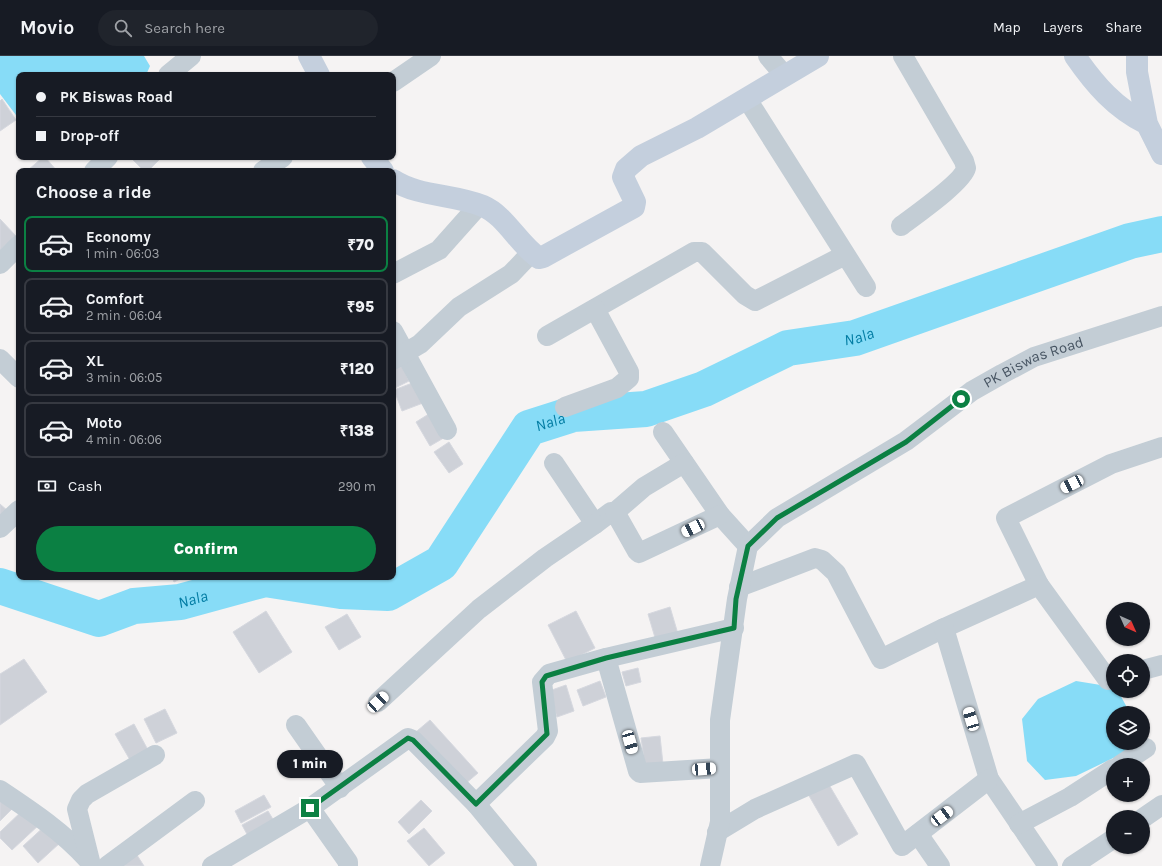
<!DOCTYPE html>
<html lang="en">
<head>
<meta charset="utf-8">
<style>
	body { margin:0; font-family:Karla,sans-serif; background:#20242c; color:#f1f3f6; height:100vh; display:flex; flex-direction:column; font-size:15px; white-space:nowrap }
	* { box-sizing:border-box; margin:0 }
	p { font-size:13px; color:#9ea1a6 }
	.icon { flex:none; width:22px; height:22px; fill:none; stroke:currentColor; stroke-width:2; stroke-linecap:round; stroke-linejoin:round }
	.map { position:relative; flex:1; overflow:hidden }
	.side { position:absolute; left:16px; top:112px; width:380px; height:412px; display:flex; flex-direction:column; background:#171b24; border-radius:8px; box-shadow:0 1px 3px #0004 }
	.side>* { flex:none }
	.guide { position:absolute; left:16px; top:16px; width:380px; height:88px; border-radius:8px; box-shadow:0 1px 3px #0004; display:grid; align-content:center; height:88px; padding:0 20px; background:#171b24 }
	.needle { width:26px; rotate:135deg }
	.fabs { position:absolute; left:1106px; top:546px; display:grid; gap:8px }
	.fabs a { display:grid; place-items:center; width:44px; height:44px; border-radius:50%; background:#171b24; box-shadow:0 1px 3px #0004; font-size:20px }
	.end { position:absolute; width:18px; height:18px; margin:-9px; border:5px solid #0b8043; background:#fff; box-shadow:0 0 0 2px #fff }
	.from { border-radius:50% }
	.bubble { position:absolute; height:28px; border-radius:14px; background:#171b24; box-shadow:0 1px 3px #0004; font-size:13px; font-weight:800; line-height:28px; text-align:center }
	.car { position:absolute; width:12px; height:24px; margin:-12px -6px; border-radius:5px; box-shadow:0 0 3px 1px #0007; background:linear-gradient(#fff 24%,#345 0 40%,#fff 0 76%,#345 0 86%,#fff 0) }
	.guide b { display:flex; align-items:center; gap:14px; height:38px; font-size:15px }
	.guide b+b { border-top:1px solid #363941 }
	.guide i { width:10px; height:10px; background:#f1f3f6 }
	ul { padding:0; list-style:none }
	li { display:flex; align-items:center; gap:12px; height:56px; margin:0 8px 6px; padding:0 12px; border:2px solid #363941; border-radius:8px }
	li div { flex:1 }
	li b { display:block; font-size:15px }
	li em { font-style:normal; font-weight:800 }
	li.active { border-color:#0b8043 }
	li>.icon { width:36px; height:36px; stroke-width:1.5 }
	h2 { padding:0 20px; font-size:18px; line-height:48px }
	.pay { display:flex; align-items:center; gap:10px; height:44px; padding:0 20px; font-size:15px }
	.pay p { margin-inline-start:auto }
	.primary-button { display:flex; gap:8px; margin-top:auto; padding:8px 20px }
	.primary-button a { flex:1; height:46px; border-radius:24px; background:#0b8043; color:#fff; font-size:16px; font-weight:800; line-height:46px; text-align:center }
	header { display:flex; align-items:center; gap:24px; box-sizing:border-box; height:56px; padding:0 20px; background:#171b24; border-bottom:1px solid #363941 }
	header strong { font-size:19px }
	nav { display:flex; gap:22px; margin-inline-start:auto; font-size:14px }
	.search { width:280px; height:36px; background:#20242c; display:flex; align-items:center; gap:10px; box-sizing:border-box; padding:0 14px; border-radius:22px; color:#9ea1a6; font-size:15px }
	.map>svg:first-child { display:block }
	.water { fill:#87dcf7 }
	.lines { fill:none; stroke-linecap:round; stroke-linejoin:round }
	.river { stroke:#87dcf7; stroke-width:36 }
	.building { fill:#ced1d8; stroke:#d6d8df }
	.street { stroke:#c3cdd5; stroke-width:20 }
	.secondary { stroke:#c4cfdd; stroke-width:22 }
	.route { stroke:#0b8043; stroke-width:5 }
	.labels { text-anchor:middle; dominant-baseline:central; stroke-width:3; stroke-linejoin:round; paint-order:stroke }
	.street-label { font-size:15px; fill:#485563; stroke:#fff }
	.water-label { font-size:16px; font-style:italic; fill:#037da4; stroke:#fff }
</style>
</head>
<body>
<header>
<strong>Movio</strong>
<div class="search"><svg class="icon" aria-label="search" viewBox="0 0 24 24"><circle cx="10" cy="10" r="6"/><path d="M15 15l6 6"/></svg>Search here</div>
<nav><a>Map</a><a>Layers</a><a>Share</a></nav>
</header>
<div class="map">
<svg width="1162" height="810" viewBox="0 0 1162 810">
	<rect width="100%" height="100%" fill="#f5f3f3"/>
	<!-- water -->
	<path class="water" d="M0 0H144L150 10 146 19H19V63L0 38Z
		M1076 625 1113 631V635H1118L1130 657H1113V687H1135L1134 692 1076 720 1045 724 1027 705 1022 663 1038 643Z"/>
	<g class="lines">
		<!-- river -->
		<path class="river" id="s1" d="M0 530 99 563 134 550 180 546 265 523 341 535 388 537 441 507 529 372 573 358 646 353 704 333 788 292 855 282 1130 185 1162 178"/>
	</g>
	<!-- building -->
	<path class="building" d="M2 43 16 64 0 75V45Z
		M43 101H45L57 115H27Z
		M130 101H162L148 115H144Z
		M0 163 16 180 0 194Z
		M399 303 409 325 393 333V306Z
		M415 326 423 347 402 355 394 334Z
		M432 356 447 380 430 390 416 366Z
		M449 386 463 408 449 417 434 396Z
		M0 448 8 455 0 465Z
		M172 521H184L174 526Z
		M670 551 678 578 656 585 648 558Z
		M266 555 292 596 259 617 233 576Z
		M576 555 595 592 567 606 548 569Z
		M347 558 361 581 339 594 325 571Z
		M24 603 47 636 0 669V618Z
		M638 612 641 626 626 630 622 616Z
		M600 625 606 641 583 650 577 634Z
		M566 629 574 655 557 661 549 635Z
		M165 653 177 677 156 687 144 663Z
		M430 664 478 717 465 728 417 675Z
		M134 668 148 694 130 704 115 678Z
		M660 680 663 708 645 710 641 682Z
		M828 727 858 778 838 790 808 738Z
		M0 739 13 752 0 765Z
		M264 739 271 751 241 767 235 755Z
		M421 744 432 755 409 778 398 766Z
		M25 752 40 768 12 794 0 782V776Z
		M268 755 274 765 248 780 242 769Z
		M46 769 61 786 38 807 23 790Z
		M424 772 445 797 429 810 407 785Z
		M135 796 144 810H114Z"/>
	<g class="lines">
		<!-- street -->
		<g class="street">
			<path d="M768 0 785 20"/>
			<path d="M168 19 191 0"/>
			<path d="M393 26 431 0"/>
			<path d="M747 43 866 231"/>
			<path d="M94 115 108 101"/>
			<path d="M263 115 283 101"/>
			<path d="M901 170C914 160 963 126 966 112L964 105 903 0"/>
			<path d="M0 208 19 189"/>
			<path d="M393 218 439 194 479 149"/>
			<path d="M393 275 447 374"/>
			<path d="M547 280 694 196H702L745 239 755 245 845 199"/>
			<path d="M0 303 19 322"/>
			<path d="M393 304 420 288 459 251 511 218 531 197"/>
			<path d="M565 351 617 332 629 322V316L595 253"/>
			<path d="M663 376 720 459 748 490"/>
			<path d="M554 407 595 468 611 456H615L637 495 639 497 720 459"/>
			<path d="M615 456 644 431 684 407"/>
			<path d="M0 472 19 454"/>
			<path d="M1039 529 1006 462 1111 408 1162 391"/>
			<path d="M739 531 815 502 822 504 836 517 881 603 944 572 1039 529 1108 624 1113 622"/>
			<path d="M944 572 989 723 1048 810"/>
			<path d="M606 602 638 715 640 717 720 712"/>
			<path d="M1143 614 1162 609"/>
			<path d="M378 646 479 553 545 502 595 468"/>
			<path d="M296 669 340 732"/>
			<path d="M1120 709 1146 692"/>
			<path d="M0 734C33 756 63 776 89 805"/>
			<path d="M476 748 545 681 548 675 542 626 549 618 606 602 734 572"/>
			<path d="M310 752 348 806V810"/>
			<path d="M1143 762 1162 749"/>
			<path d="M1019 768 1070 741 1113 713"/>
			<path d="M717 776 755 753 856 708 902 790 989 723"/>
			<path d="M918 778 940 810"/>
			<path d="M90 805 77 753 81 744 87 738 155 699"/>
			<path d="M107 810 195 745"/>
			<path d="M212 810 310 752 408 682 413 684 476 748 527 810"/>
			<path id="s2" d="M710 810 720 766V664L737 543 748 490 777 462 906 385 972 335 1002 318 1034 301 1162 260"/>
			<path d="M1072 810 1113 783"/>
		</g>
		<!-- secondary -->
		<path class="secondary" d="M309 0 319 19
			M1075 0C1095 29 1115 52 1147 68
			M1137 0V16L1147 68 1162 98
			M372 101 383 115
			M393 124C419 141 454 138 483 150 506 160 518 188 539 202L543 201 634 151 635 146 623 121 626 113 641 100 697 72 818 0"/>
	</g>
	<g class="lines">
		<!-- route -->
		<path class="route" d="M310 752 408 682 413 684 476 748 547 678 542 626 546 620 606 602 734 572 736 543 748 490 777 462 906 386 961 343"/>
	</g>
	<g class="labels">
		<!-- street labels -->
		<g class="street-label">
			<text stroke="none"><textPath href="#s2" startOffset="665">PK Biswas Road</textPath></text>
		</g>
		<!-- water labels -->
		<g class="water-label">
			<text stroke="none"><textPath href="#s1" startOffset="968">Nala</textPath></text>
			<text stroke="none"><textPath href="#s1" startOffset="644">Nala</textPath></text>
			<text stroke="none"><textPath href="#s1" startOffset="201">Nala</textPath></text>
		</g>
	</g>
</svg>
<div class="fabs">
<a><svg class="needle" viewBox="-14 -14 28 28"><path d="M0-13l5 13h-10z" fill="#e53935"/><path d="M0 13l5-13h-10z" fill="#9ea1a6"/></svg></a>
<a><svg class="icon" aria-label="locate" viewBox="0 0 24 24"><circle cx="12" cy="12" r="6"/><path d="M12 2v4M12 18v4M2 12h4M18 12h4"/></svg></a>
<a><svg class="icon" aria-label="layers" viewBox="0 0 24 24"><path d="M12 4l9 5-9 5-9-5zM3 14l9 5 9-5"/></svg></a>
<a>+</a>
<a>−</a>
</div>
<i class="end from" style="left:961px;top:343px"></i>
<i class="end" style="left:310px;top:752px"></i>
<div class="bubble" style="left:277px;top:694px;width:66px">1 min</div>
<i class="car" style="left:1072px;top:428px;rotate:243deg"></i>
<i class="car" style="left:693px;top:472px;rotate:244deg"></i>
<i class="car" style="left:378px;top:646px;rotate:47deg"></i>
<i class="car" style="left:971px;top:663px;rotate:343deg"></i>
<i class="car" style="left:630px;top:686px;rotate:164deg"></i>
<i class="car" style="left:704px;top:713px;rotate:86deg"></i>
<i class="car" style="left:942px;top:760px;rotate:53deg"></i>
<div class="guide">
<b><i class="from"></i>PK Biswas Road</b>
<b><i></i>Drop-off</b>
</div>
<section class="side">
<h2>Choose a ride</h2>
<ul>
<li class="active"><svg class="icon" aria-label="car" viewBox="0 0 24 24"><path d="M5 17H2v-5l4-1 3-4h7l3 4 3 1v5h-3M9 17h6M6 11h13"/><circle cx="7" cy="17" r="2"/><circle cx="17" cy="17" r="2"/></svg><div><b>Economy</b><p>1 min · 06:03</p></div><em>₹70</em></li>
<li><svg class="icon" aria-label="car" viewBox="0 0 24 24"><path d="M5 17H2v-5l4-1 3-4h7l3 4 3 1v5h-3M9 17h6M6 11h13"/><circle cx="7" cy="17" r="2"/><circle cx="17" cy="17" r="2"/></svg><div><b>Comfort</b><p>2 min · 06:04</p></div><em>₹95</em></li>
<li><svg class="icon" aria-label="car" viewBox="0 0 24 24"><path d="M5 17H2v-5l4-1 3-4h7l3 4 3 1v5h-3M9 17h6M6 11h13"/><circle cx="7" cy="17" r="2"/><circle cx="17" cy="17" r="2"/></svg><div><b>XL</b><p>3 min · 06:05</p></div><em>₹120</em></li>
<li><svg class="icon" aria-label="car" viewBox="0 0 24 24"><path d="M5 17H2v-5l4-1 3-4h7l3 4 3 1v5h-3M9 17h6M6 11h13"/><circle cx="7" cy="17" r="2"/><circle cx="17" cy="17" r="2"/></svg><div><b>Moto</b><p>4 min · 06:06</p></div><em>₹138</em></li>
</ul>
<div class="pay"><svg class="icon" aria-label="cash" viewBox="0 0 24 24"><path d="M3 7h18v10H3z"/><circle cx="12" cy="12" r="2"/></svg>Cash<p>290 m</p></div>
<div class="primary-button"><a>Confirm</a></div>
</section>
</div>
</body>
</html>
